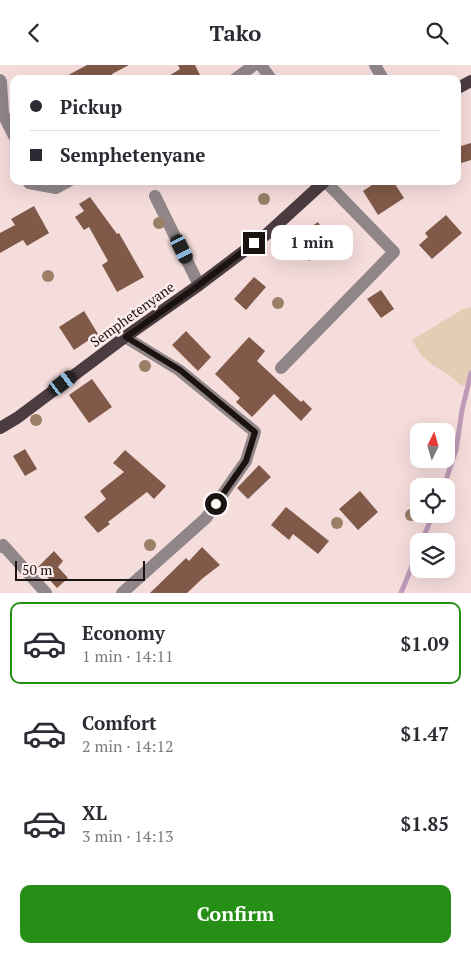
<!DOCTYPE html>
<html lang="en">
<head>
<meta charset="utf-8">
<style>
	body { margin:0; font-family:"PT Serif",serif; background:#f7f7f7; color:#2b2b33; height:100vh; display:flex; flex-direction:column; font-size:19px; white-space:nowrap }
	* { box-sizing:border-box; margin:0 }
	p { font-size:16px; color:#7c7c81 }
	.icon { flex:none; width:28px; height:28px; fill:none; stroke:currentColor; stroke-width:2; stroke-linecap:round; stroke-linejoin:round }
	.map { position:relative; height:528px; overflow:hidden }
	.panel { display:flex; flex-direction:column; background:#fff; flex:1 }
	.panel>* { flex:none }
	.guide { position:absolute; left:10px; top:10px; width:451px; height:110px; border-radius:10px; box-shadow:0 5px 20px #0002; display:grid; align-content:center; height:110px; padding:0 20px; background:#fff }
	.needle { width:32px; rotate:5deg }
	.tools { position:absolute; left:410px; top:358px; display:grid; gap:10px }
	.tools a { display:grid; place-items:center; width:45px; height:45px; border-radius:10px; background:#fff; box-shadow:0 5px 20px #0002; font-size:25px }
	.scale { position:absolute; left:15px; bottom:12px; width:130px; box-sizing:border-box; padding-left:5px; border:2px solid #1b1312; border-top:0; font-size:14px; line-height:18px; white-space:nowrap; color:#1b1312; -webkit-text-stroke:4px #fcedec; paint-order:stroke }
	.end { position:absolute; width:22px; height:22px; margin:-11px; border:6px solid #1b1312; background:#fff; box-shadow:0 0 0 2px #fff }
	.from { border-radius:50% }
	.bubble { position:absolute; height:35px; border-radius:10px; background:#fff; box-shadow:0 5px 20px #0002; font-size:16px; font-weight:700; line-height:35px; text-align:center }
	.car { position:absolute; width:15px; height:30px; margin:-15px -8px; border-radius:6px; box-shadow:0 0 4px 1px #0007; background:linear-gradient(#222 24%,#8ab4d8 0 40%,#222 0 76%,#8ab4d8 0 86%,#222 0) }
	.guide b { display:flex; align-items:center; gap:18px; height:48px; font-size:19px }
	.guide b+b { border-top:1px solid #e1e1e2 }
	.guide i { width:12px; height:12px; background:#2b2b33 }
	ul { padding:9px 0 0; list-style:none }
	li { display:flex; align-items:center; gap:15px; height:82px; margin:0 10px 8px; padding:0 10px; border:2px solid transparent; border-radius:10px }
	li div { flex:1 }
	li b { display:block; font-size:19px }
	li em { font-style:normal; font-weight:700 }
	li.on { border-color:#259015 }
	li>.icon { width:45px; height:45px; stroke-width:1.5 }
	.button { display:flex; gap:10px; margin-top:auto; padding:10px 20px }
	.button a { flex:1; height:58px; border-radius:10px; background:#259015; color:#fff; font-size:20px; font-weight:700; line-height:58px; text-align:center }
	header { display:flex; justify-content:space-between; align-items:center; height:65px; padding:0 20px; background:#fff; font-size:22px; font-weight:700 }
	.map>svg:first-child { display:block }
	.green { fill:#e4cdb5 }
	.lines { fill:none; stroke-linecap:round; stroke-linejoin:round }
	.stream { stroke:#bf9bb9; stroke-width:5 }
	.building { fill:#805948 }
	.minor { stroke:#908689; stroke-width:12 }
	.major { stroke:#4b3c41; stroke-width:12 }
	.tree { fill:#9a7e66 }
	.route { stroke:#1b1312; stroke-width:6 }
	.labels { text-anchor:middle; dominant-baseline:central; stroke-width:5; stroke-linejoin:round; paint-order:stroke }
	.street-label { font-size:14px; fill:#1b1312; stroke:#fcedec }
</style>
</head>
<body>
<header><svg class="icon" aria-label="back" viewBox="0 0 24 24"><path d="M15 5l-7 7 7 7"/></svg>Tako<svg class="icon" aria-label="search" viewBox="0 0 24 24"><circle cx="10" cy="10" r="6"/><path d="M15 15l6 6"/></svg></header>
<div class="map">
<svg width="471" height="528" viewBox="0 0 471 528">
	<rect width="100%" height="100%" fill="#f5dddc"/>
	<!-- green -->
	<path class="green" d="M471 242V319L462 321 449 310 434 301 421 290 412 275 463 244Z"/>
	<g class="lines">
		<!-- stream -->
		<path class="stream" d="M444 421 456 385 462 345 471 308
			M422 476 433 449
			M401 528 419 484"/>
	</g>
	<!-- building -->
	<path class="building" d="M87 0H129L112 9 114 14H61Z
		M178 0H195L202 14H164L180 4Z
		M471 78V95L458 99V82Z
		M378 116H393L404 133 378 150 363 126Z
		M90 132 117 169 119 168 144 212 117 227 102 200 108 196 89 162 84 165 75 152 84 146 79 139Z
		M34 141 49 168 27 181 23 175 0 188V168L15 160 11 154Z
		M446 150 462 168 432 194 419 180 428 172 425 168Z
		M318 157 333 181 309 196 294 173Z
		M254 212 266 222 246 245 234 234Z
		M381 225 394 244 381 253 367 234Z
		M84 246 98 269 74 285 59 262Z
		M186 266 211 292 198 306 172 280Z
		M249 272 265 286 257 296 301 337 303 335 312 344 301 356 274 329 252 352 236 337 240 333 215 309Z
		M92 314 112 342 89 358 69 330Z
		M25 384 37 404 25 411 13 391Z
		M125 385 166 421 154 434 147 427 108 457 110 459 98 468 84 452 106 434 100 426 124 407 113 398Z
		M259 400 271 412 248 434 237 423Z
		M360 426 378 447 358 465 339 444Z
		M286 442 329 476 318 489 293 469 289 475 271 460Z
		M202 482 220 500 203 513 187 528H150L186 493 189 496Z
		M54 486 63 496 58 502 68 513 57 523 38 502Z"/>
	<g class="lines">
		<!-- minor -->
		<path class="minor" d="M261 0 271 14
			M375 0 383 14
			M235 14 254 0
			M0 15 1 17 3 49 14 71
			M28 116 29 118 56 123 69 116
			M155 131 199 220
			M281 303 394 187 325 116
			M0 482 3 480 46 528
			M122 528 206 453 246 396 255 367 179 305 125 272"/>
		<!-- major -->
		<path class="major" d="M458 23 471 16
			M0 363 17 353 125 272 199 220 268 168 325 116"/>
	</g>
	<!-- trees -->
	<g class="tree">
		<circle cx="264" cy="134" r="6"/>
		<circle cx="159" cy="158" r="6"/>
		<circle cx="48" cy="211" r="6"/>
		<circle cx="278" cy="238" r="6"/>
		<circle cx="145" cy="301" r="6"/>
		<circle cx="36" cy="355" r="6"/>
		<circle cx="411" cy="450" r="6"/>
		<circle cx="337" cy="458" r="6"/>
		<circle cx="150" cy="480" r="6"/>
	</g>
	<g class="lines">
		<!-- route -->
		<path class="route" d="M216 439 246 396 255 367 180 305 126 272 199 220 254 178"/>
	</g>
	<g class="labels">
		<!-- street labels -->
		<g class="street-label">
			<text transform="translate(132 249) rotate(-36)">Semphetenyane</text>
		</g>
	</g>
</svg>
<div class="tools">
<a><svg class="needle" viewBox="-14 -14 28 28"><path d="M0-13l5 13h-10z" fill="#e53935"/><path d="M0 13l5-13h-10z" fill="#7c7c81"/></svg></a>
<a><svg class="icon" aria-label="locate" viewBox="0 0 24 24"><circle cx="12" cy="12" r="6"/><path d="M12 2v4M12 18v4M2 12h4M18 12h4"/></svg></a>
<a><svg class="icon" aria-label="layers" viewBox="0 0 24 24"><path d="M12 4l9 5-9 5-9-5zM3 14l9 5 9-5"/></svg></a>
</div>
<div class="scale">50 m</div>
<i class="end from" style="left:216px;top:439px"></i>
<i class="end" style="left:254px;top:178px"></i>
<div class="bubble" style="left:271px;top:160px;width:82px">1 min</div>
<i class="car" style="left:182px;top:184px;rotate:154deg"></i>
<i class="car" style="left:63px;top:318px;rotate:53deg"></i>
<div class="guide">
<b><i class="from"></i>Pickup</b>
<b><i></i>Semphetenyane</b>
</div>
</div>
<section class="panel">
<ul>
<li class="on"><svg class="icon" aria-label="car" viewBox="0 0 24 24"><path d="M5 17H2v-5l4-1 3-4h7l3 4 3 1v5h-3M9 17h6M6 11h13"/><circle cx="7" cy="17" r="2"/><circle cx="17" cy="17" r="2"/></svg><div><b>Economy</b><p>1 min · 14:11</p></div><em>$1.09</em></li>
<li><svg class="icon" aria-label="car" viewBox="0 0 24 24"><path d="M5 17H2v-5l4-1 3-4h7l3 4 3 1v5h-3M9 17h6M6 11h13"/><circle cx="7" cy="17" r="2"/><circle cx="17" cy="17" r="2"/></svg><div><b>Comfort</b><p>2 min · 14:12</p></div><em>$1.47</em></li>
<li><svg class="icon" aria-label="car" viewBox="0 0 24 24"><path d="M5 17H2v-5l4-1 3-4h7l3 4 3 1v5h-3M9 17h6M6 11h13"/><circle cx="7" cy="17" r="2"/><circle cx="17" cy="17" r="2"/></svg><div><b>XL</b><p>3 min · 14:13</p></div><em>$1.85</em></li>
</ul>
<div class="button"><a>Confirm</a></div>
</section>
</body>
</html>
